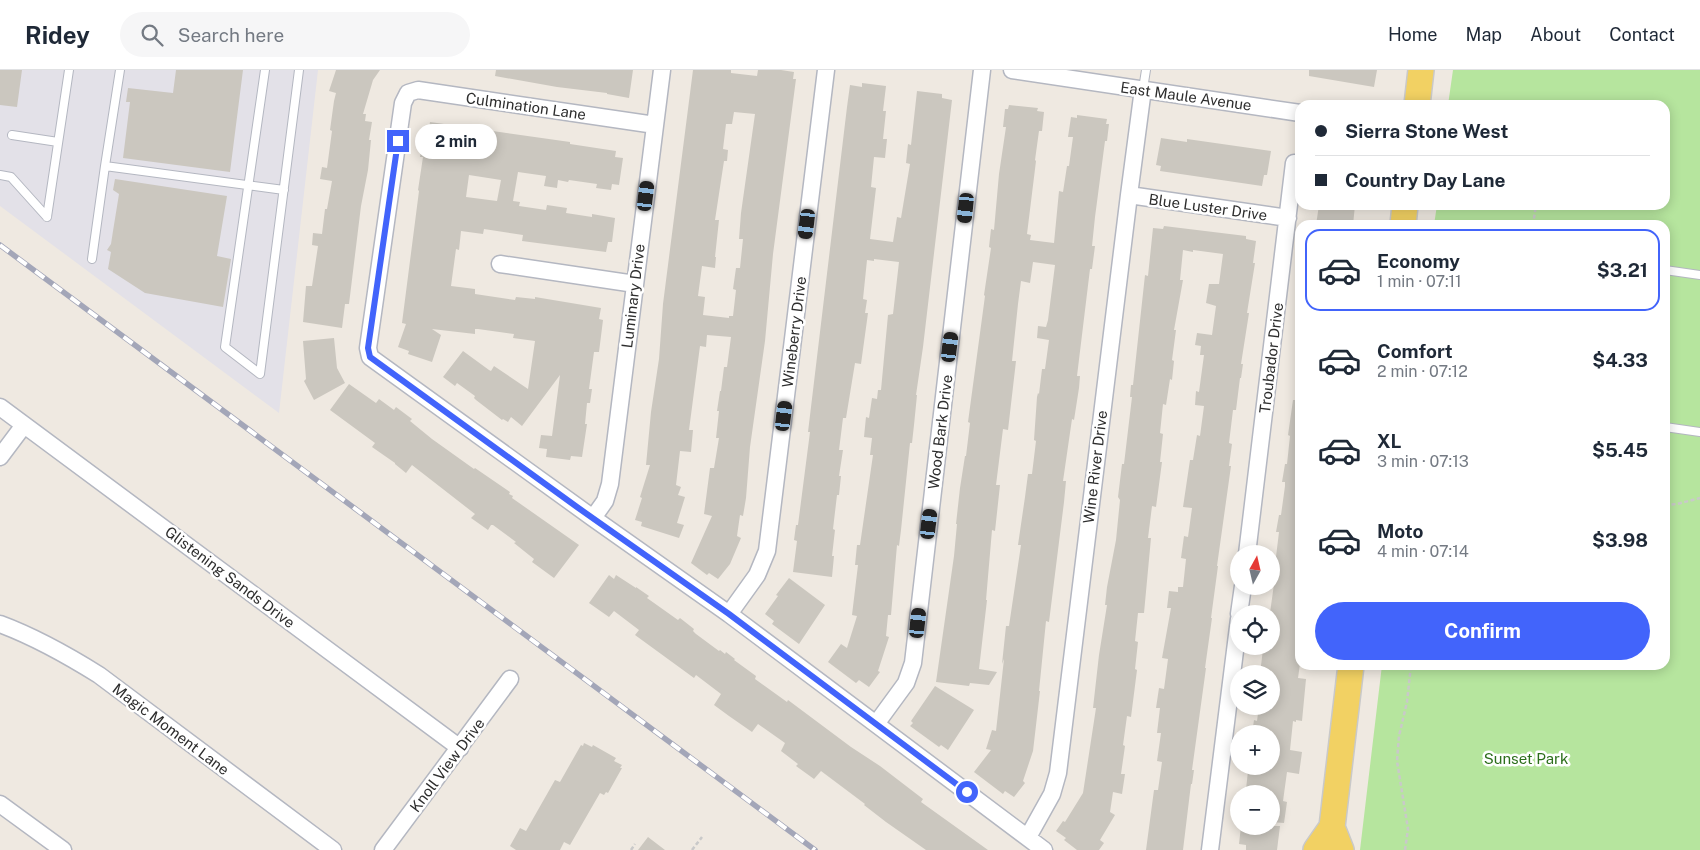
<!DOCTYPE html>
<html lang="en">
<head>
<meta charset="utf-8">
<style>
	body { margin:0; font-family:"Public Sans",sans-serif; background:#f6f6f7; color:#1f2937; height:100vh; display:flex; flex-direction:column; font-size:19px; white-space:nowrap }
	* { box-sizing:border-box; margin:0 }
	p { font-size:16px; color:#747a83 }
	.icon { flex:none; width:28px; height:28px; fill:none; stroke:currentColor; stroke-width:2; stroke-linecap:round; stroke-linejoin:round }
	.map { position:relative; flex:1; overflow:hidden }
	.side { position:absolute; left:1295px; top:150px; width:375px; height:450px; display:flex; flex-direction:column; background:#fff; border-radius:15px; box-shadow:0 2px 12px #0003 }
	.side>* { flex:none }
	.top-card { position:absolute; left:1295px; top:30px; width:375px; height:110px; border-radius:15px; box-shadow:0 2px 12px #0003; display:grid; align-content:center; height:110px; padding:0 20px; background:#fff }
	.needle { width:32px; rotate:8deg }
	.fabs { position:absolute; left:1230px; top:475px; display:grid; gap:10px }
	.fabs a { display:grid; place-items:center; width:50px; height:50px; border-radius:50%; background:#fff; box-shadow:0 2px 12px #0003; font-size:25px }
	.end { position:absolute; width:22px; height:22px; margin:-11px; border:6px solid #4264fb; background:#fff; box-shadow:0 0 0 2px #fff }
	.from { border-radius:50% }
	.bubble { position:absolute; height:35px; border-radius:18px; background:#fff; box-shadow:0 2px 12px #0003; font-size:16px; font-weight:700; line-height:35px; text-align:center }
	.car { position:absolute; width:15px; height:30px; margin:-15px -8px; border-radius:6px; box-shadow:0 0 4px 1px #0007; background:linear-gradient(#222 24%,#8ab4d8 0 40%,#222 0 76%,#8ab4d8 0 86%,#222 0) }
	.top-card b { display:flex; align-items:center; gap:18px; height:48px; font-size:19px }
	.top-card b+b { border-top:1px solid #e0e1e3 }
	.top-card i { width:12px; height:12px; background:#1f2937 }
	ul { padding:9px 0 0; list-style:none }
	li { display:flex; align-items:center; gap:15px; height:82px; margin:0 10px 8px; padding:0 10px; border:2px solid transparent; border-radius:15px }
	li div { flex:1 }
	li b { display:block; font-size:19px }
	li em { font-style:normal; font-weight:700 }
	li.on { border-color:#4264fb }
	li>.icon { width:45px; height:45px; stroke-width:1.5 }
	.action { display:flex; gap:10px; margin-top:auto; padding:10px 20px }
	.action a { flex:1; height:58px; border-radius:30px; background:#4264fb; color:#fff; font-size:20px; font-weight:700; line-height:58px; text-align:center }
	header { display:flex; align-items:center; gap:30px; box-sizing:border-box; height:70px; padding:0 25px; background:#fff; border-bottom:1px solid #e0e1e3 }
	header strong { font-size:24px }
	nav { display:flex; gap:28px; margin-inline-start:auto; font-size:18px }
	.search { width:350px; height:45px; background:#f6f6f7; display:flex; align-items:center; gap:12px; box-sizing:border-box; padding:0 18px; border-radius:28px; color:#747a83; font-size:19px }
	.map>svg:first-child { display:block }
	.industrial { fill:#e3e1e8 }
	.green { fill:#b6e59e }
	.building { fill:#cbc7bf; fill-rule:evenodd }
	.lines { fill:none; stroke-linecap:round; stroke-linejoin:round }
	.service-casing { stroke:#b4b7c1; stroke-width:10 }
	.minor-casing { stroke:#b4b7c1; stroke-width:19 }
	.primary-casing { stroke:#c9c9c9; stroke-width:28 }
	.path { stroke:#c9c9c9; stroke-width:2.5; stroke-dasharray:4 2.5; stroke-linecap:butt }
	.service { stroke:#fff; stroke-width:8 }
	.minor { stroke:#fff; stroke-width:16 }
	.primary { stroke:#f2d163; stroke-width:25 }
	.rail-casing { stroke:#a3a6b8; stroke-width:5.5 }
	.rail { stroke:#fff; stroke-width:4; stroke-dasharray:11; stroke-linecap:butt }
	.route { stroke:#4264fb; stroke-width:6 }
	.labels { text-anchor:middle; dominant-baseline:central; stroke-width:5; stroke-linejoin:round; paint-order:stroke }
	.street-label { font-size:15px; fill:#2e2e2e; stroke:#fff }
	.park-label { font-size:15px; fill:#2c6e1b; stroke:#fff }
</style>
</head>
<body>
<header>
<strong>Ridey</strong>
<div class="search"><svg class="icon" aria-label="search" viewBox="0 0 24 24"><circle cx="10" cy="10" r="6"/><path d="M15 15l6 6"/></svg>Search here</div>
<nav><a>Home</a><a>Map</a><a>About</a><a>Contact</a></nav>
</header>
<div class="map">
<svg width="1700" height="780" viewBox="0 0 1700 780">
	<rect width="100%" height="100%" fill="#efe9e1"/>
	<!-- industrial -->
	<path class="industrial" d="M0 0H318L279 343 0 136Z"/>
	<!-- green -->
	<path class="green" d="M1453 0H1700V780H1360L1382 595H1665V155H1434L1437 135H1665V35H1448Z"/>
	<!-- building -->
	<path class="building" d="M0 0H22L17 37 0 35Z
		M176 0H243L230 102 123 88 130 32H126L128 18 173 23Z
		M336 0H380L373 10 363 44H366L365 51 372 52 369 70H371L368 100 361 136 349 234H345L342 258 303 252 306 216H312L318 176 312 175 313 163 322 164 325 139H327L332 111 320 109 322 97 327 98 332 61 330 60 334 31 336 23 329 21Z
		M496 0H633L629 28 607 24V23L557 17 495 6Z
		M693 0H731V3L757 6 758 0H781L794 2 793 9H796L773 184 765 271 750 377 746 428 743 446 740 445 737 466 741 468 730 494 718 509 709 503 707 505 691 493 712 446 704 444 710 398H714L719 368H716L719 341H717L720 321H721L724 297H727L731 267 707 265 706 277 700 276 689 360H693L691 382 680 381 676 415 681 417 678 425 685 427 677 453 684 455 679 468 641 456 642 452 635 450 642 428 640 427 650 395H646L651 342 659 289 663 234ZM734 42 755 44 741 143 739 169H743L740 198H736L733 219 736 220 733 246H729V248L703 245 705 227 698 226 702 196 715 198 716 187H715L719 150H715L724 91H727L728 80 723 79 726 54H732Z
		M1309 0H1377L1374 17 1309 6Z
		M862 13 886 16 883 41H886L883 69H887L885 88 874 87 871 117 876 118 870 169 893 172 897 147 901 148 910 94 906 93 908 74 911 75 917 21 942 24V28L952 30 923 277 916 325H917L914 355 912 373H910L901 460 899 476 897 475 891 545H888L886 566 889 567 878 601 880 602 869 617 859 610 856 613 828 592 841 574 847 578 857 546 852 545 858 495H855L857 475H860L873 385H870L872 368 864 367 866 347 869 348 872 328 877 329 878 320H881L888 245 893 244 899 192 874 189V191L867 190 863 229 867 230 865 243H868L861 294 855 293 846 348H843L839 380H843L839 406H841L839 425H837L833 459 835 460 832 486H834L832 507 793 502 797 471 794 470 796 455H798L810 362H808L847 37 850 15 862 17Z
		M1009 35 1038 38 1037 41 1044 42 1042 61H1039L1035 90 1036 91 1027 164 1031 165 1030 170 1054 173 1059 121 1063 122 1067 96H1069L1073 67H1068L1071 47 1077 48V45L1107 49 1106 54H1109L1107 71H1105L1095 147 1092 176H1095L1092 199H1090L1077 306H1080L1079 318 1074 350 1072 349 1063 411H1066L1064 432 1049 552 1046 551 1039 621H1040L1033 681 1023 711 1025 713 1014 727 1005 721 1003 724 974 702 991 680 986 679 992 660 996 661 1004 589 1002 594 1006 556H1009L1021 475H1018L1025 427 1028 404H1032L1036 371 1034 370 1037 327 1038 323 1039 324 1042 299H1045L1049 270 1037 268 1038 256 1046 257 1048 250 1055 195 1033 192 1030 213 1021 211 1018 234 1012 291H1016L1008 360 1003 359 996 415H1000L995 461 992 460 986 530H987L979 599 997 602 989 615 970 613 969 616 936 612 954 486 957 454H956L960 418 965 386H966L970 353 968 352 985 226 984 225 991 178 989 177 991 159 994 160 999 104 1006 57H1003L1005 39H1008Z
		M430 52 570 72V74L616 81 615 87 623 88 619 115 612 114 611 120 596 118 597 114 569 110 568 112 558 110 557 118 544 116 546 106 518 102 513 131 520 132 519 136 546 140 547 135 567 138 566 143 592 147V144L615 148 612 172H608L606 182 522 171 523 165 484 159 483 164 461 161 459 180 456 179 451 216 475 219V224L515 230 516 227 535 229V227L601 238 599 249 603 250 599 282H594L589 319H592L590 333H587L585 354H587L582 387 571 386 570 390 546 387 547 379 539 378 541 365 552 366 560 305 522 356 511 347 508 352 503 349 502 350 476 330 474 328 475 326 457 313 455 316 443 307 463 281 489 300 491 301 494 296 528 319 535 271 513 268 514 264 478 259H475V264L432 259 441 265 432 292 408 284 409 281 398 277 406 254 402 253 419 121 418 120 423 87H420L424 63 428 64ZM469 105 501 110 497 131 466 127Z
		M1161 68 1187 72V69L1271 81 1267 105H1264L1262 116 1160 101 1161 96 1156 95Z
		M115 109 227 126 217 186 231 189 223 237 145 223 108 199 111 182 107 180 111 174 113 161 119 124 113 120Z
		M1319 135H1355L1353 155H1316Z
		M1164 156 1246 166V169L1256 171 1253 193H1255L1247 243H1249L1241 294H1243L1241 308H1240L1236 340H1233L1229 373 1232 374 1229 396H1231L1217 496H1218L1211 548H1212L1205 598H1206L1192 700H1194L1192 714H1191L1183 780H1146L1154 720H1158L1162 692 1157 691 1161 663H1157L1160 638H1156L1159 618 1164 619 1168 589 1162 588 1171 538H1167L1169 521 1178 522V517H1183L1186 489 1181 488 1184 466 1188 467 1192 438 1183 437 1190 390H1193L1197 365 1200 366 1204 336 1195 335 1196 321 1199 322 1204 285H1200L1201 276 1195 275 1197 263 1212 265 1216 236 1206 233 1209 214H1219L1223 184 1193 180V182L1183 180 1180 210H1183L1174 260H1176L1172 290 1174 291 1172 310 1170 309 1166 335 1163 334 1160 363 1163 364 1160 392H1162L1156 437 1152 436 1148 468H1151L1144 543H1138L1135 571 1138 572 1135 599 1137 600 1131 647 1127 646 1123 675 1125 676 1121 704H1125L1122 724 1113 722 1110 742 1115 745 1100 770 1104 773 1099 780H1077L1064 770 1066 768 1056 761 1063 751 1065 752 1083 723 1096 638H1093L1099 585 1107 535H1105L1107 517 1116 470 1120 430 1118 427 1122 394H1124L1132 327H1130L1131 315H1133L1145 205 1148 206 1153 158 1163 159Z
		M334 268 337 298 345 313 314 330 304 311 306 309 303 271Z
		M349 314 376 333 379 329 394 340 396 337 412 349 410 351 432 369 474 399 475 398 510 422 509 424 513 426 512 428 579 475 554 508 532 492 534 489 514 473 516 472 493 455H491L488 460 471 448 475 444 412 395 406 403 395 394V393L372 377 375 373 330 340Z
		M1293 330H1300V594L1298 608 1306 609 1302 651 1296 650V652L1293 651 1290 680 1302 682 1299 704 1287 702 1283 731 1287 732 1284 753 1271 752V724H1248L1249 719H1246L1248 701 1250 702 1251 696H1271V664H1252L1254 650 1257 651 1259 636H1271V604H1260L1263 579H1266V576H1271V543H1270L1274 514 1271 513V507L1273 495H1275L1279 462H1276L1279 445H1281L1285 416V412H1282L1285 394H1287L1290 366 1288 365Z
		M609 505 614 509 616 505 636 518V517L649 526 647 528 678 550 680 548 694 559 693 561 696 564 719 581 720 580 725 584 726 582 735 589 734 590 756 606 755 609 787 632 788 630 851 677 880 696 923 729 921 732 988 780H926L886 752 864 735 865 734 821 701 814 709 796 696 798 694 781 681 785 673 758 654 752 662 729 646 714 635 721 624 696 605 694 608 635 565 639 560 614 541 609 547 589 533Z
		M789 508 825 535 799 574 772 554 774 551 765 544 778 526 776 525Z
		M935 616 974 640 948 680 941 675 939 677 910 656 913 653 911 651Z
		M584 673 592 677 593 675 616 688 614 691 622 695 620 698H622L608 723 606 722 604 725 600 723 570 775 564 772 560 780H516L510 776 520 758 526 761 555 710 560 712 581 675 583 676Z
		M1241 756H1280L1277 780H1246V775L1239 774Z
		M648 767 665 780H638Z"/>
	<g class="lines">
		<defs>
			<path id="service" d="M265 0 225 277 260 304 299 0
				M1143 19 1146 0
				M12 65 58 72
				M105 96 120 0
				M0 105 11 107 47 147
				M47 147 69 0
				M92 189 105 96 284 120
				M1665 200 1700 205
				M1665 357 1700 362"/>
			<path id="minor" d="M1012 0 1300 43
				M655 55 418 20 408 23 403 33 368 278 370 287 593 448 729 544 1044 780
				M1129 125 1288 148
				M500 194 635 214
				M0 337 460 678
				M0 387 24 355
				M593 448 605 431 610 414 662 0
				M1247 484 1294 93
				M729 544 757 505 767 481 826 0
				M1239 544 1243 516
				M0 554C35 567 67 585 99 605L333 780
				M876 654 906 613 913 593 982 0
				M0 734 63 780
				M1028 767 1052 724 1058 703 1129 125 1143 19
				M383 780 510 609
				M1210 780 1239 549"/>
			<path id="primary" d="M1417 35 1421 0
				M1403 155 1405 135
				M1316 780 1332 757
				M1341 780 1332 757 1351 595"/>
		</defs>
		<!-- service casing -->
		<use href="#service" class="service-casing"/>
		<!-- minor casing -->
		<use href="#minor" class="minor-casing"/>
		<!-- primary casing -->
		<use href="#primary" class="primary-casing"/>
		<!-- path -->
		<path class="path" d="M1533 155 1536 135
			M1665 435 1677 434 1700 428
			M631 780 635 774
			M692 780 702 767
			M1405 780 1408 759 1397 691 1399 666 1407 632 1411 595"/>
		<!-- service -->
		<use href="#service" class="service"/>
		<!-- minor -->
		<use href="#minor" class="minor"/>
		<!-- primary -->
		<use href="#primary" class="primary"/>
		<defs>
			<path id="rail" d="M0 175 815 780"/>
		</defs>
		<!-- rail casing -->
		<use href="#rail" class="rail-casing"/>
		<!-- rail -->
		<use href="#rail" class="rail"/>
	</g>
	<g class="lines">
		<!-- route -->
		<path class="route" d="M398 71 368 278 370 287 577 437 729 544 967 722"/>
	</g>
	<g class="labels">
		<!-- street labels -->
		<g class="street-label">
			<text transform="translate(1186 26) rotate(8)">East Maule Avenue</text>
			<text transform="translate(526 36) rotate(8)">Culmination Lane</text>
			<text transform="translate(1208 137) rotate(8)">Blue Luster Drive</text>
			<text transform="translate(633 226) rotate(-83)">Luminary Drive</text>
			<text transform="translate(794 262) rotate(-83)">Wineberry Drive</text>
			<text transform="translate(1271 288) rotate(-83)">Troubador Drive</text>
			<text transform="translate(940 362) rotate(-83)">Wood Bark Drive</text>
			<text transform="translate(1095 397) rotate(-83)">Wine River Drive</text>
			<text transform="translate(230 507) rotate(37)">Glistening Sands Drive</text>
			<text transform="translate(171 659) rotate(37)">Magic Moment Lane</text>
			<text transform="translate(447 695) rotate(-53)">Knoll View Drive</text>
		</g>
		<!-- park labels -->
		<g class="park-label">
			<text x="1526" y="688">Sunset Park</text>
		</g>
	</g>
</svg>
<div class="fabs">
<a><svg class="needle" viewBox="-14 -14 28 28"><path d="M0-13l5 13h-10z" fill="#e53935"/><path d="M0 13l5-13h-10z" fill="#747a83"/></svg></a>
<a><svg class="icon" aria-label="locate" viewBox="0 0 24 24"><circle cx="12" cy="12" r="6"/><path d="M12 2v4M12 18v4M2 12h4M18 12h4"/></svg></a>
<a><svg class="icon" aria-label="layers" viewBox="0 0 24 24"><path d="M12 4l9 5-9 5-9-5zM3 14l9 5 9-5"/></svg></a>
<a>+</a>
<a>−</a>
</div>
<i class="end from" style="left:967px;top:722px"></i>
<i class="end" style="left:398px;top:71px"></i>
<div class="bubble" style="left:415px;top:54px;width:82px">2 min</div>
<i class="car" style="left:646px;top:126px;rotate:7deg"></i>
<i class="car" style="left:966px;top:138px;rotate:186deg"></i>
<i class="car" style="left:807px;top:154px;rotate:187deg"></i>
<i class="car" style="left:950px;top:277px;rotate:7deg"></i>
<i class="car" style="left:784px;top:346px;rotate:7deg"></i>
<i class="car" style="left:929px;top:454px;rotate:7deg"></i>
<i class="car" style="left:918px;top:553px;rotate:6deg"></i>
<div class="top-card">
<b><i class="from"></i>Sierra Stone West</b>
<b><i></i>Country Day Lane</b>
</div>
<section class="side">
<ul>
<li class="on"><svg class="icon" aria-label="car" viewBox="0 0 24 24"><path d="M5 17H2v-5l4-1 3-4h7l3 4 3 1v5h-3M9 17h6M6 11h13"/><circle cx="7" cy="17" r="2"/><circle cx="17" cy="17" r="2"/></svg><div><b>Economy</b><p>1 min · 07:11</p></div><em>$3.21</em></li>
<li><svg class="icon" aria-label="car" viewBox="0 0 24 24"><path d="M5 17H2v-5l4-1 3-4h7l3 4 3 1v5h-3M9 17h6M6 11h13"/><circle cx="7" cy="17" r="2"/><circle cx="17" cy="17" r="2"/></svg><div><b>Comfort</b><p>2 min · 07:12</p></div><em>$4.33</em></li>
<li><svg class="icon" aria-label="car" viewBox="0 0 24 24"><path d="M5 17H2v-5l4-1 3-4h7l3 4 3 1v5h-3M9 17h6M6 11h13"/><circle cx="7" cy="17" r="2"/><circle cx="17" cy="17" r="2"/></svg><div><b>XL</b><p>3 min · 07:13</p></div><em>$5.45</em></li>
<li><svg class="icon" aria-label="car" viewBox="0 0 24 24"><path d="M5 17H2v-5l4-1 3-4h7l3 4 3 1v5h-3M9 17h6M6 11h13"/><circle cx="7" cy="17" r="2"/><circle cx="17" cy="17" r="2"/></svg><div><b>Moto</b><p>4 min · 07:14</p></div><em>$3.98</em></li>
</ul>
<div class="action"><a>Confirm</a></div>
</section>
</div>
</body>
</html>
